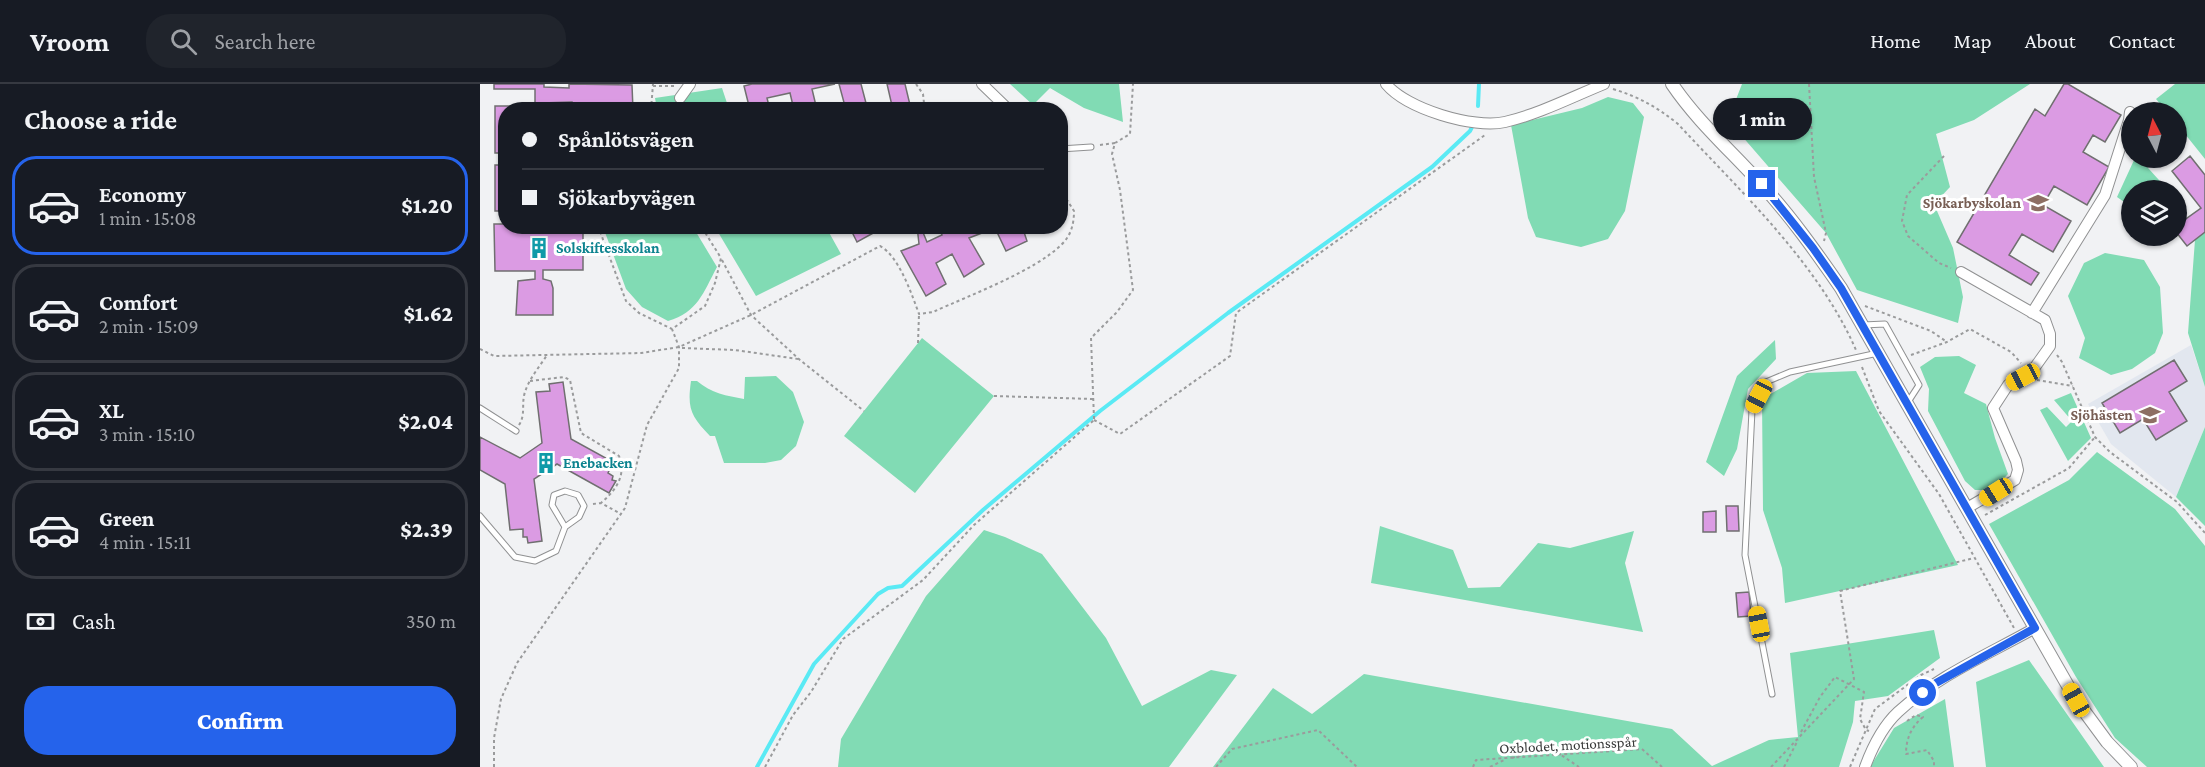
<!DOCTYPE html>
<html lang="en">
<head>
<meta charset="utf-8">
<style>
	body { margin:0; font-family:"Crimson Pro",serif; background:#20242c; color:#f1f3f6; height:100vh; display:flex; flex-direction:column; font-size:22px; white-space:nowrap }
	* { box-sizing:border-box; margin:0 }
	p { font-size:20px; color:#9ea1a6 }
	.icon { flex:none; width:33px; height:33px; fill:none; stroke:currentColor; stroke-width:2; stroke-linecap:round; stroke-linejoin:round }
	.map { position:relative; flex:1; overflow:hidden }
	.details { display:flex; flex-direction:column; background:#171b24; width:480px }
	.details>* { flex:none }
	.guide { position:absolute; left:18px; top:18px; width:570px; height:132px; border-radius:24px; box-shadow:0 2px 4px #0004; display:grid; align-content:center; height:132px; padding:0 24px; background:#171b24 }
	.needle { width:39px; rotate:354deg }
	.controls { position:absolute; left:1641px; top:18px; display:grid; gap:12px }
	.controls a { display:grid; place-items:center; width:66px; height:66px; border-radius:50%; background:#171b24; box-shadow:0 2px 4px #0004; font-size:30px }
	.end { position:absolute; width:27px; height:27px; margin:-14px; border:8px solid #2563eb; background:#fff; box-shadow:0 0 0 3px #fff }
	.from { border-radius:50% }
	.bubble { position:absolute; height:42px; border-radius:21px; background:#171b24; box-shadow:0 2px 4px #0004; font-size:20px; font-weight:800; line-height:42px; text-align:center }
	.car { position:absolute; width:18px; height:36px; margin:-18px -9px; border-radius:8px; box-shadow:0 0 4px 2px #0007; background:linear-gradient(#f5c518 24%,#345 0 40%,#f5c518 0 76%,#345 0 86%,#f5c518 0) }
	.guide b { display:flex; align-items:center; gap:21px; height:57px; font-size:22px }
	.guide b+b { border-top:2px solid #363941 }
	.guide i { width:15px; height:15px; background:#f1f3f6 }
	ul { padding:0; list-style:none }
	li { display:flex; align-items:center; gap:18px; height:99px; margin:0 12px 9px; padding:0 12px; border:3px solid #363941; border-radius:24px }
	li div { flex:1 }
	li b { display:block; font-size:22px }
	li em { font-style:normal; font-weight:800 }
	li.active { border-color:#2563eb }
	li>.icon { width:54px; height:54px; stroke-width:1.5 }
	h2 { padding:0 24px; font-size:27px; line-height:72px }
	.pay { display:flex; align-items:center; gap:15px; height:66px; padding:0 24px; font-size:22px }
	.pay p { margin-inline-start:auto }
	.primary-button { display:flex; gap:12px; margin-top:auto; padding:12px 24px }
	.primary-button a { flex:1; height:69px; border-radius:24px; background:#2563eb; color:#fff; font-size:24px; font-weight:800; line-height:69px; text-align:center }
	header { display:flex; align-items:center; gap:36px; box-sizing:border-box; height:84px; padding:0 30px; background:#171b24; border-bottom:2px solid #363941 }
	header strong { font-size:28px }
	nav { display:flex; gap:33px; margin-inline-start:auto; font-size:21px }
	.search { width:420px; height:54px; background:#20242c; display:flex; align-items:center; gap:15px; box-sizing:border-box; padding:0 21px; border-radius:24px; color:#9ea1a6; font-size:22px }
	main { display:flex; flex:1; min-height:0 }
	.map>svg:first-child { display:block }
	.built { fill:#e2e7ef }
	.green { fill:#81dbb4 }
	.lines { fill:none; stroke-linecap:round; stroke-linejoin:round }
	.stream { stroke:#5aeaf4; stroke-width:4 }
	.building { fill:#db9be3; stroke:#706f70; stroke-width:1.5 }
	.service-casing { stroke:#909192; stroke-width:7 }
	.minor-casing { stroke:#909192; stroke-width:12 }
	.tertiary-casing { stroke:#909192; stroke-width:14 }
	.path { stroke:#9a9b9c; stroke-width:2; stroke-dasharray:3 3; stroke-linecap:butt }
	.service { stroke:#fff; stroke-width:5 }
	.minor { stroke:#fff; stroke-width:10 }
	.tertiary { stroke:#fff; stroke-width:12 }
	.route { stroke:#2563eb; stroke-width:8 }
	.labels { text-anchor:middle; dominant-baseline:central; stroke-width:6; stroke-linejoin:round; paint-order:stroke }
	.education-label { font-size:15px; font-weight:bold; fill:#785e54; stroke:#fff; text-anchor:end }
	.culture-label { font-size:15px; font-weight:bold; fill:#0d838f; stroke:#fff; text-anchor:start }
	.street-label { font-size:15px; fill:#383939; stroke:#fff }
</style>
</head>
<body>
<header>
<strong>Vroom</strong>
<div class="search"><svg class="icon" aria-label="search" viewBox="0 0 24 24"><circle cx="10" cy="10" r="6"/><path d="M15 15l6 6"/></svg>Search here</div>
<nav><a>Home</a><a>Map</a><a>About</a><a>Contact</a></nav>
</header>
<main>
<section class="details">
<h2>Choose a ride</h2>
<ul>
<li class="active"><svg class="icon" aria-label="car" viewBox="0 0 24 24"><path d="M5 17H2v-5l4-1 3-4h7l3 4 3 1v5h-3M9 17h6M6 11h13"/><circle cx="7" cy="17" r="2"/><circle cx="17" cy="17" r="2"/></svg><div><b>Economy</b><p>1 min · 15:08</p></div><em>$1.20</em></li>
<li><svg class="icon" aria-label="car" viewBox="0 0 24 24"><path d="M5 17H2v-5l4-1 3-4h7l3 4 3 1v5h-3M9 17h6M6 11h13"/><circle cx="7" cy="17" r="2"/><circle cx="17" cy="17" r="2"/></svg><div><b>Comfort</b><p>2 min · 15:09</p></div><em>$1.62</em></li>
<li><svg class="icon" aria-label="car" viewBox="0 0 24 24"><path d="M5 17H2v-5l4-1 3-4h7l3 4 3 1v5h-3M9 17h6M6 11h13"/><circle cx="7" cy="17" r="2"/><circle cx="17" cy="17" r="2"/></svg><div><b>XL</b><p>3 min · 15:10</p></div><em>$2.04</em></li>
<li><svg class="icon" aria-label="car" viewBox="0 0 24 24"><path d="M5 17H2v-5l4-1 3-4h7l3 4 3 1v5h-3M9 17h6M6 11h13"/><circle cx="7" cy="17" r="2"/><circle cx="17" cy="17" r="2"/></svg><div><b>Green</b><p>4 min · 15:11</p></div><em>$2.39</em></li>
</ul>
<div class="pay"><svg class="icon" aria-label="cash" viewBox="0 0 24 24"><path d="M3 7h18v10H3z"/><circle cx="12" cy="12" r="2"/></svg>Cash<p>350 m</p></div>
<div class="primary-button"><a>Confirm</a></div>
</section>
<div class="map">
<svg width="1725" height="683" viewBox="0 0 1725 683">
	<rect width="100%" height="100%" fill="#f1f2f4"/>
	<!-- built -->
	<path class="built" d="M1711 261 1725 303V343L1696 413 1631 360 1608 320Z"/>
	<!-- green -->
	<path class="green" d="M530 0H639L643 38 604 24 570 4 553 21Z
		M1262 0H1550L1494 36 1456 50 1470 103 1454 120 1473 164 1483 213 1478 239 1377 206 1346 149 1248 36Z
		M1695 0H1725V75L1697 40 1696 28H1687L1676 15Z
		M242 4 249 25H177L175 14Z
		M1128 13 1153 19 1164 33 1145 127 1128 155 1101 163 1056 153 1048 134 1031 41 1102 24Z
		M1655 74H1659L1688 106H1652L1651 123 1637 113Z
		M123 143H213L237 183C223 209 218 228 188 237L162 223 146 205Z
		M235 143H346L361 170 276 212Z
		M1725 148V303L1708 249 1715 156Z
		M1625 169 1664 176 1680 203 1683 249 1675 269 1652 285 1631 291 1599 274 1605 254 1588 212 1604 179Z
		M442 254 514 312 435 409 364 352Z
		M1295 256 1296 275 1268 305 1257 365 1244 392 1226 378 1257 292Z
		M1479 272 1496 281 1484 309 1506 320 1515 354 1528 390 1513 406H1495L1485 397 1448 327 1449 305 1440 283 1455 273Z
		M1376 287 1478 481 1305 519 1302 484 1283 426 1282 315 1327 289Z
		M296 292 313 308 324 338 316 362 301 376 285 379H244L235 352H230C211 332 207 325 211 297H217C231 309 247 312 264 315L265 293Z
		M1591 309 1611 354 1588 377 1560 326 1567 323 1586 343 1592 337 1574 316Z
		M1725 343V442L1696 413Z
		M1617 368 1695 425 1725 462V683H1667L1635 654 1596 593 1509 440 1589 396Z
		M900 442 973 466 988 504 1020 503 1058 459 1090 464 1154 447 1145 479 1163 548 891 499Z
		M504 446 525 453 562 470 626 554 662 622 731 586 757 591 689 683H358L361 655 446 512Z
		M1454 546 1460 574 1408 612 1375 617 1373 638 1359 683H733L793 604 832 630 884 590 1192 645 1232 682 1289 656 1318 653 1310 569Z
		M1549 576 1624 683H1506L1496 598Z
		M1465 615 1474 683H1390L1414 644Z"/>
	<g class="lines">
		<!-- stream -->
		<path class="stream" d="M998 22 999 0
			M277 683 334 580 398 510 408 504 422 502 503 426 620 327 748 229 952 83 990 47 993 41"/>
	</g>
	<!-- building -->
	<path class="building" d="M14 0H64V3L89 4V0L152 1 153 26H135V21H109V26H92V18L62 19V26H26V69H15V22H55V5H14Z
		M272 0H355L332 5 337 26H314L310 9 287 14 290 26H270L264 2Z
		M359 0H381L387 23 366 26Z
		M407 0H425L431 25 413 26Z
		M1584 0H1588L1641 31 1625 58 1613 51 1603 68 1629 83 1607 121 1574 102 1563 121 1591 137 1573 168 1542 150 1529 171 1559 189 1551 201 1477 158 1555 25 1565 32Z
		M1710 72 1725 91V148L1707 162 1696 148V142L1721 124 1692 87Z
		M15 81H26V127H15Z
		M14 140H26V142H103V186H63V195L71 197 73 204V231H36L38 197 55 195V187H15Z
		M369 142H406L377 158Z
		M437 142H443L442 146 447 158 462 151 459 146 466 142H542L547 157 526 167 515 144 489 154 504 180 484 193 472 170 456 179 466 200 446 212 421 167 439 160Z
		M1694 276 1707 297 1689 308 1707 337 1676 356 1663 335 1640 349 1622 319Z
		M83 298 91 355 133 378 128 389 133 392 132 396 136 397 129 409 77 380 54 395 62 457 48 459 47 453H43V445L30 446 25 400 0 386V353L40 374 62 359 56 308 70 307 69 300Z
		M1246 422H1258L1259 447H1247Z
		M1236 427V448H1223V428Z
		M1269 508 1271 532 1258 533 1256 509Z"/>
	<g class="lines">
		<defs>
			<path id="service" d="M580 65 611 63
				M1383 241 1405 240 1439 301 1428 318
				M0 324 36 347
				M0 432 35 473 55 477 76 467 85 443 99 433 104 422 98 411 85 407 74 411 72 421 85 443
				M1292 610 1265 471 1272 326 1286 298 1310 288 1398 269"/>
			<path id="minor" d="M502 0 529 26
				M906 0C927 25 993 45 1025 38 1059 30 1092 13 1124 0
				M200 14 210 0
				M1481 188 1565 236 1570 250V262L1555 283 1528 301 1513 324 1536 377 1538 386 1535 396 1487 424
				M1552 229 1625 111 1649 36 1650 28
				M1385 683C1392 664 1403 642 1418 628 1457 592 1509 570 1555 544"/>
			<path id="tertiary" d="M1192 0C1217 37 1250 66 1280 99 1310 131 1336 168 1361 204L1596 616 1627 658 1651 683"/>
		</defs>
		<!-- service casing -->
		<use href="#service" class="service-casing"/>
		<!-- minor casing -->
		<use href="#minor" class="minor-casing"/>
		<!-- tertiary casing -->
		<use href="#tertiary" class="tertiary-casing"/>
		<!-- path -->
		<path class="path" d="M436 0 443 10 444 19 438 26
			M1329 0 1334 93 1346 149 1344 157
			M173 2H194
			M1133 5C1159 13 1177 23 1198 40 1261 108 1338 179 1376 266
			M171 26 173 0
			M620 61 635 59
			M1464 72 1427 111 1422 137 1428 152 1459 179 1471 184
			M118 142 146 217 159 229 192 245
			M242 176 271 231 320 276 384 327
			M1385 222 1451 247 1467 258
			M438 259 439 230
			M202 264 255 266 318 275
			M0 265 14 272 161 269 199 263 271 231 400 162C419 172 432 211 439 230L453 228C488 212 555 187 581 161 591 152 594 140 594 127L580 105
			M1431 271 1467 258 1490 245 1531 268 1541 279
			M1577 271 1582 278 1615 353 1630 368 1697 418 1725 449
			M1382 283 1399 327 1459 410 1534 544
			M1557 296 1593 302
			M50 297 84 293 90 296 101 349 139 372C147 392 135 407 121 419
			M514 312 613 315
			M614 335 611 254 637 228 653 206 640 106 632 70 635 59 650 50 653 0
			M614 336 640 350 750 272 756 229 1005 51
			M39 341C46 330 41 320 45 308 49 295 60 282 67 271
			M113 420 121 419 141 430
			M1505 431 1589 384 1615 353
			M1427 637 1436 631 1443 633C1431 643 1426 655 1426 670L1447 666 1454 677V683
			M1321 648 1340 613 1355 593 1384 608 1380 635 1386 646 1389 647
			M1032 674 1069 663 1099 683
			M14 683V654L21 615 37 579 145 424 167 341 199 284V263L192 245 225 222 235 199 241 174 221 142
			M285 683 313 631 331 608 363 555 443 496 494 441 614 336
			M736 683 752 665 838 646 877 683
			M993 683 996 676 1162 665 1182 683
			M1010 683 1026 675
			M1291 683 1374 595 1360 507 1494 474
			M1304 683 1318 656
			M1370 683 1395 625 1441 591 1454 585"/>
		<!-- service -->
		<use href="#service" class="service"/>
		<!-- minor -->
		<use href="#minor" class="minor"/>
		<!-- tertiary -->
		<use href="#tertiary" class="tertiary"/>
	</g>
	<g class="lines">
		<!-- route -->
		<path class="route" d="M1282 100 1333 164 1361 204 1555 544 1456 599 1443 609"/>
	</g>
	<!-- icons -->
	<defs>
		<symbol id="school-bare" viewBox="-9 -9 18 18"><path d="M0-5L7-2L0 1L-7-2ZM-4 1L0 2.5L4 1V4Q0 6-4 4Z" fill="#8d6e63" stroke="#fff" stroke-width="2.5" paint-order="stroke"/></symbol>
		<symbol id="building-bare" viewBox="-9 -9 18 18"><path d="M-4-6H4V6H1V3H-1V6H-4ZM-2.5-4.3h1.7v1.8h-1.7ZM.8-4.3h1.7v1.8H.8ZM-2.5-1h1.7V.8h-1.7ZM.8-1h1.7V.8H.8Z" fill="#0f9aa8" stroke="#fff" stroke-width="2.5" paint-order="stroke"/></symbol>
	</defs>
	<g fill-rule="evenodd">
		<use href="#school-bare" x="1543" y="104" width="30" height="30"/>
		<use href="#building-bare" x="44" y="149" width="30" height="30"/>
		<use href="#school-bare" x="1655" y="316" width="30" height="30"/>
		<use href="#building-bare" x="51" y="364" width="30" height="30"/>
	</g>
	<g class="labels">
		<!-- education labels -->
		<g class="education-label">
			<text x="1541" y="119">Sjökarbyskolan</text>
			<text x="1653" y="331">Sjöhästen</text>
		</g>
		<!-- culture labels -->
		<g class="culture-label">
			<text x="76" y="164">Solskiftesskolan</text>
			<text x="83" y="379">Enebacken</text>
		</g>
		<!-- street labels -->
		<g class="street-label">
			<text transform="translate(1088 661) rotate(-3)">Oxblodet, motionsspår</text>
		</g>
	</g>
</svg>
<div class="controls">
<a><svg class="needle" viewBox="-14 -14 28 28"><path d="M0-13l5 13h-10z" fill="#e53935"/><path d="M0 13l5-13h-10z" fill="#9ea1a6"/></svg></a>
<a><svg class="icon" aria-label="layers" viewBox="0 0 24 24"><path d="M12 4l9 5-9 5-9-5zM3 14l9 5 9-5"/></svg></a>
</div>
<i class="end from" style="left:1443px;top:609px"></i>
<i class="end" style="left:1282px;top:100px"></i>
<div class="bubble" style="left:1233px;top:14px;width:99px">1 min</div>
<i class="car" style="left:1543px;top:293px;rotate:242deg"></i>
<i class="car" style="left:1279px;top:312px;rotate:208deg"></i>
<i class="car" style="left:1516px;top:408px;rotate:238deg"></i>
<i class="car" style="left:1279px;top:540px;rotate:349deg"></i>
<i class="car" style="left:1596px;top:616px;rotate:331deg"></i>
<div class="guide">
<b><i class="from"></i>Spånlötsvägen</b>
<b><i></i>Sjökarbyvägen</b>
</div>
</div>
</main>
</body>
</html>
